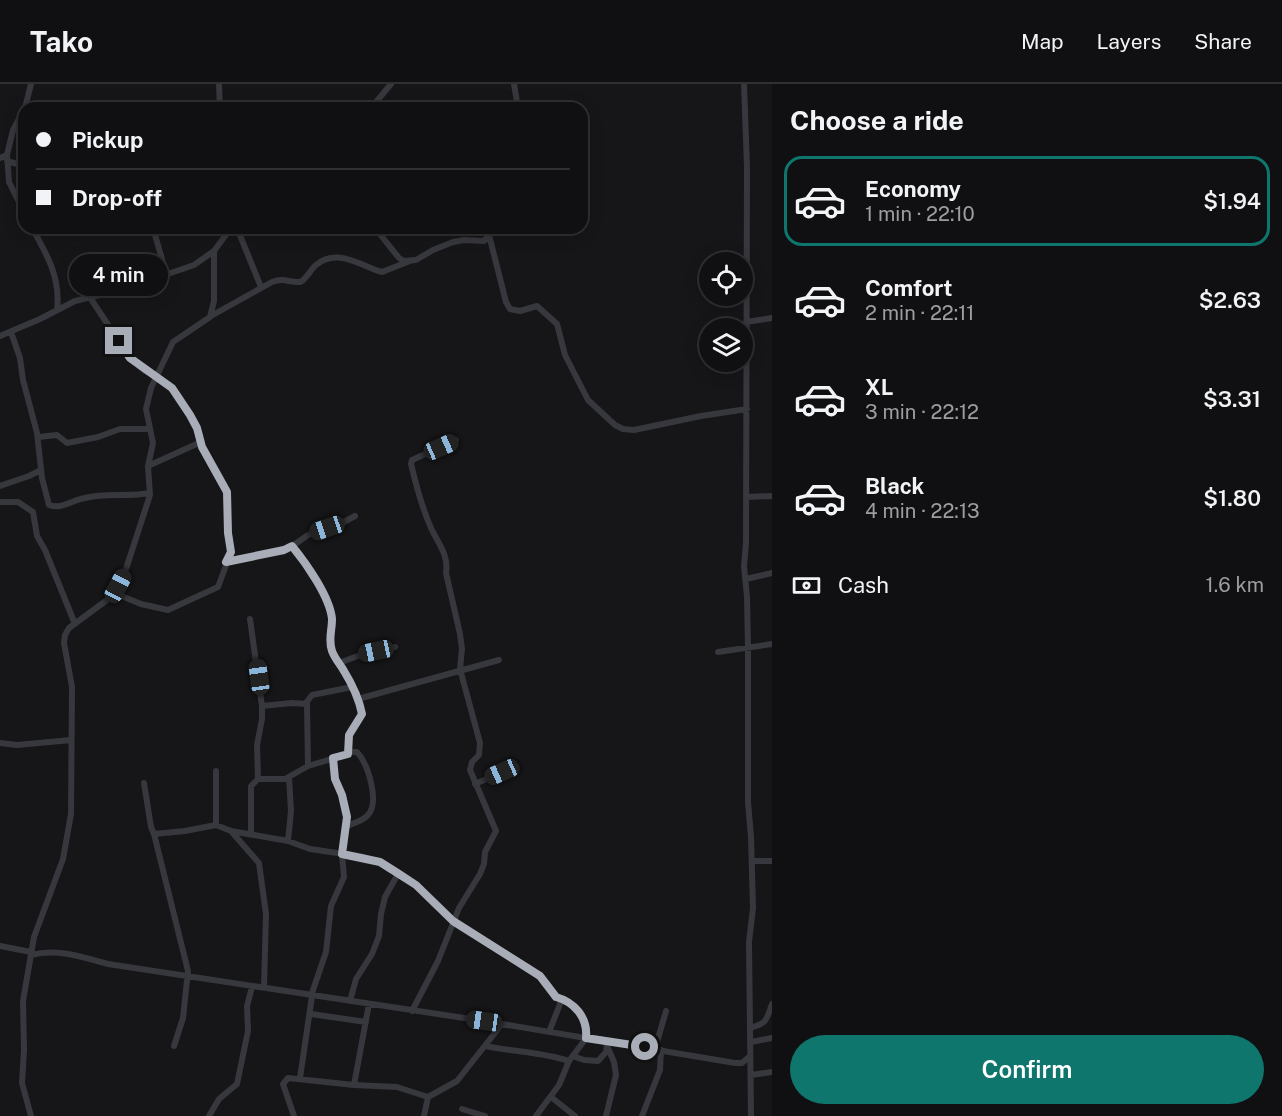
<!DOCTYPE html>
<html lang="en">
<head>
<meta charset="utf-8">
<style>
	body { margin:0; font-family:"Public Sans",sans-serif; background:#19191b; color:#f1f3f6; height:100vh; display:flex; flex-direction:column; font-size:22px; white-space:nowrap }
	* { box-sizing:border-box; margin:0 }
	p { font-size:20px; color:#9c9d9f }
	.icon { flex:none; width:33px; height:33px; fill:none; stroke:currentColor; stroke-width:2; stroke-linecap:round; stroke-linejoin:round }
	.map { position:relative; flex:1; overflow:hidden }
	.drawer { display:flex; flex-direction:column; background:#101012; width:510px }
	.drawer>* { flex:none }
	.top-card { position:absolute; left:18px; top:18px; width:570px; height:132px; border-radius:18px; box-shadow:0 3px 15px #0003,0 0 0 2px #303032; display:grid; align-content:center; height:132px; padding:0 18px; background:#101012 }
	.buttons { position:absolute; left:699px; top:168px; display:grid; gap:12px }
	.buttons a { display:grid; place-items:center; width:54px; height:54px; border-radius:50%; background:#101012; box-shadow:0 3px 15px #0003,0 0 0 2px #303032; font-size:30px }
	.end { position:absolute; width:27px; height:27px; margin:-14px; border:8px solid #a8adb8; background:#111; box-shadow:0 0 0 3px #111 }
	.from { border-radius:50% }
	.bubble { position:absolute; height:42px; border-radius:21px; background:#101012; box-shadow:0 3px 15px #0003,0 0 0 2px #303032; font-size:20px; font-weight:600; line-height:42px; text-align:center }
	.car { position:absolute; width:18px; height:36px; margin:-18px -9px; border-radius:8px; box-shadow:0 0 4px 2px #0007; background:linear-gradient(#222 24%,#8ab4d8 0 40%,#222 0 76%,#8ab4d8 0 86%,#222 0) }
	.top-card b { display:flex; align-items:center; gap:21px; height:57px; font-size:22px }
	.top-card b+b { border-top:2px solid #303032 }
	.top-card i { width:15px; height:15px; background:#f1f3f6 }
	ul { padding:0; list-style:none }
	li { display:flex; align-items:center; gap:18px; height:90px; margin:0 12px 9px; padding:0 6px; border:3px solid transparent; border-radius:18px }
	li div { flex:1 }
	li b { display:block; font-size:22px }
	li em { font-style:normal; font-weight:600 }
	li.current { border-color:#0f766e }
	li>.icon { width:54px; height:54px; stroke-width:1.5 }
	h2 { padding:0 18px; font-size:27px; line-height:72px }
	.pay { display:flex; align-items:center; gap:15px; height:66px; padding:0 18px; font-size:22px }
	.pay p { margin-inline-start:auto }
	.primary-button { display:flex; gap:12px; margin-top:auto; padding:12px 18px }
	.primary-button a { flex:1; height:69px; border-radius:36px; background:#0f766e; color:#fff; font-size:24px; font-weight:600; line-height:69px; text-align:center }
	header { display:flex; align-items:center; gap:36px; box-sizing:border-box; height:84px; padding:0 30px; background:#101012; border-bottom:2px solid #303032 }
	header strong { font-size:28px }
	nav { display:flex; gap:33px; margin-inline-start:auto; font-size:21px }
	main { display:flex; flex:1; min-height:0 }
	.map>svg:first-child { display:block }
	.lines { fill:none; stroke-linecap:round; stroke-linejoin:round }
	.minor { stroke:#37383d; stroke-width:6 }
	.route { stroke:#a8adb8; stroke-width:8 }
</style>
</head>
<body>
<header>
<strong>Tako</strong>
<nav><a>Map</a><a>Layers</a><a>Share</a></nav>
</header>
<main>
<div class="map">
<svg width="772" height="1032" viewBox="0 0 772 1032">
	<rect width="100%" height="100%" fill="#161618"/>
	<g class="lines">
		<!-- minor -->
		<path class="minor" d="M219 0 220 24
			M514 0 518 24
			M744 0 747 83 746 459 744 482 747 513 748 564V718L751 753 753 824 749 858 751 1032
			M25 24 31 0
			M371 24 391 0
			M7 71 9 98 24 128
			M0 74 7 71 13 46 24 26
			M7 77 24 82
			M32 144C47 170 61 195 57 226
			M153 144 166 189
			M237 144 261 203
			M375 144 399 174 404 177 416 176 433 166 453 158 464 156 484 157 489 151V144
			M489 151 506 218 510 225 520 227 537 222 557 240 565 271 588 316 615 341 623 345 634 346 701 332 747 325
			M89 212 130 274 145 287 157 292 172 304 180 314 197 344 202 363 227 408 228 449 231 468 218 503 168 526 141 520 114 509
			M211 232 272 198C285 193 289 199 300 198 305 197 311 185 316 181 337 163 361 182 382 188L410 177
			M746 238 772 234
			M11 248 20 274 23 296 37 349 42 394 49 421C61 426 72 416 85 414 106 409 129 413 150 409
			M0 252 40 235 75 217 124 205 194 181 214 167 231 144
			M38 353 57 351 67 359 98 353 120 345H150
			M148 382 201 358
			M0 402 29 392 41 386
			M746 413 772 412
			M0 418H18L33 428 37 452 45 466 75 540
			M226 478 288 465 308 451 344 438 355 432
			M746 495 772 489
			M250 535 262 622V635L257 661 258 695 251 702V750
			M718 568 772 560
			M339 579 363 570 395 563
			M358 615 499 576
			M306 619 312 611 352 603
			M262 622 292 619 307 620 308 682
			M0 659 17 661 71 656
			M258 695H285L308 682 348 670 349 651 362 630C359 615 352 600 344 587 340 580 335 575 332 567 328 556 332 547 332 535 330 513 306 479 292 462
			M144 699 151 743 154 750 185 747 216 741 231 747 288 757 310 765 364 773 380 778 416 801 453 837 528 883 547 899 556 913 566 916 576 924 585 937 587 945 584 957 569 977 559 1001 536 1032
			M475 700 507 686 513 685
			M216 741V687
			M347 742C354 739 363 737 368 731 380 718 368 680 357 668H349
			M231 747 259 779 266 830 264 903
			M154 750 188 887 183 934 174 962
			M288 757 291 727 289 693
			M752 777H772
			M0 862 31 868
			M31 871C57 864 82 873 108 880L484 937 735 979H742L749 973
			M311 912 326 868 331 822 344 793 342 770 347 733 342 711 335 695 333 674
			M350 917 356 895 372 870 379 852 381 830 385 813 398 790
			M412 927 438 877 459 824 480 790 484 780 485 768 496 747 470 686 472 678 479 671 480 659 460 585 462 565 460 550 446 489C449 471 438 459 431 444 422 424 416 401 411 380L412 376 456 356
			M311 930 366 938
			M750 944C768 939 766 936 772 920
			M549 948 562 915
			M751 958 772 954
			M486 962C513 968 542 968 569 977
			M655 965 666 927
			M573 972 584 976 598 977 606 968 607 960
			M751 991 772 988
			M300 994 312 912
			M354 1001 369 920
			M551 1013 575 1032
			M462 1025 485 1032
			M31 1032 22 999 24 966 23 917 34 853 63 775 71 730 72 603 64 559 65 551 69 544 107 516 114 509 125 488 150 411 148 382 153 359 146 325 151 304 173 258 210 233 214 217V167
			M209 1032 219 1015 237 1000 248 947 247 922 252 903
			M294 1032 283 1000 288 994 354 1001 397 1003 428 1013 457 997 502 940
			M424 1032 428 1013
			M606 1032 616 991 614 978 607 962
			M642 1032 660 986 661 966"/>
	</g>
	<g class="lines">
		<!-- route -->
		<path class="route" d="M119 257 130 274 172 304 190 331 197 344 202 363 227 408 228 449 231 468 226 478 284 466 292 462C306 479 330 513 332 535 332 547 328 556 332 567 335 575 340 580 344 587 352 600 359 615 362 630L349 651 348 670 333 674 335 695 342 711 347 733 342 770 380 778 399 790 416 801 453 837 540 892 556 913C574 918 588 933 586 954L645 963"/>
	</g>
</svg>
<div class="buttons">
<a><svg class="icon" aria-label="locate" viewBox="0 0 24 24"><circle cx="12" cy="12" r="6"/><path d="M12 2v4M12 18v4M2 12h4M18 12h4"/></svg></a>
<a><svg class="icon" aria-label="layers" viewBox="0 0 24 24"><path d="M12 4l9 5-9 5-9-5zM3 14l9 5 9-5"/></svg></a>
</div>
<i class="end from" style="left:645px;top:963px"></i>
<i class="end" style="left:119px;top:257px"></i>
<div class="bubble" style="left:69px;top:170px;width:99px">4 min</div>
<i class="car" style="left:441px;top:363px;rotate:66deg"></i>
<i class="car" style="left:327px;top:444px;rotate:251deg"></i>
<i class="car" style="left:118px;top:502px;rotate:28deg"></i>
<i class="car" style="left:376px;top:567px;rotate:258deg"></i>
<i class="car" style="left:259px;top:593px;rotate:352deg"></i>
<i class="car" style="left:502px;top:688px;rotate:246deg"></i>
<i class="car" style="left:484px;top:937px;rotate:278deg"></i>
<div class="top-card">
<b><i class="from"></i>Pickup</b>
<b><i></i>Drop-off</b>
</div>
</div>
<section class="drawer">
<h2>Choose a ride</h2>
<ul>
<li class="current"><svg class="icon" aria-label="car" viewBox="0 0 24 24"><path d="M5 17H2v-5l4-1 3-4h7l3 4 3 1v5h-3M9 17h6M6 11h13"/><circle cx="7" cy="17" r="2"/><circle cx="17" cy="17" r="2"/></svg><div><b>Economy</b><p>1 min · 22:10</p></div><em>$1.94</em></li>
<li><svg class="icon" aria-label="car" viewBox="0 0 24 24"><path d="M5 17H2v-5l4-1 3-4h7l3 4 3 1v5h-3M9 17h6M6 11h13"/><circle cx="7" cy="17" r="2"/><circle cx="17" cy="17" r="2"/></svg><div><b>Comfort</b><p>2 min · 22:11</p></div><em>$2.63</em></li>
<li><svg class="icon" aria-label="car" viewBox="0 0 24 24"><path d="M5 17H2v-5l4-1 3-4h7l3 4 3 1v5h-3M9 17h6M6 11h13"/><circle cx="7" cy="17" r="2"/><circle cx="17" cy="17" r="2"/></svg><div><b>XL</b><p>3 min · 22:12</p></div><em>$3.31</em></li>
<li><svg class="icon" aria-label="car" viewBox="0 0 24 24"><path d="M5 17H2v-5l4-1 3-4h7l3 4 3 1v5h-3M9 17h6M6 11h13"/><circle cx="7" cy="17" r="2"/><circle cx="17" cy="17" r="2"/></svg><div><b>Black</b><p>4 min · 22:13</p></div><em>$1.80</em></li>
</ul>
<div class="pay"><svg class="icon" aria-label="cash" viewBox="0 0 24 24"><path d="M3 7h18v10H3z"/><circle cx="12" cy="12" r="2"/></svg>Cash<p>1.6 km</p></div>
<div class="primary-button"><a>Confirm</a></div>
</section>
</main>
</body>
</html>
